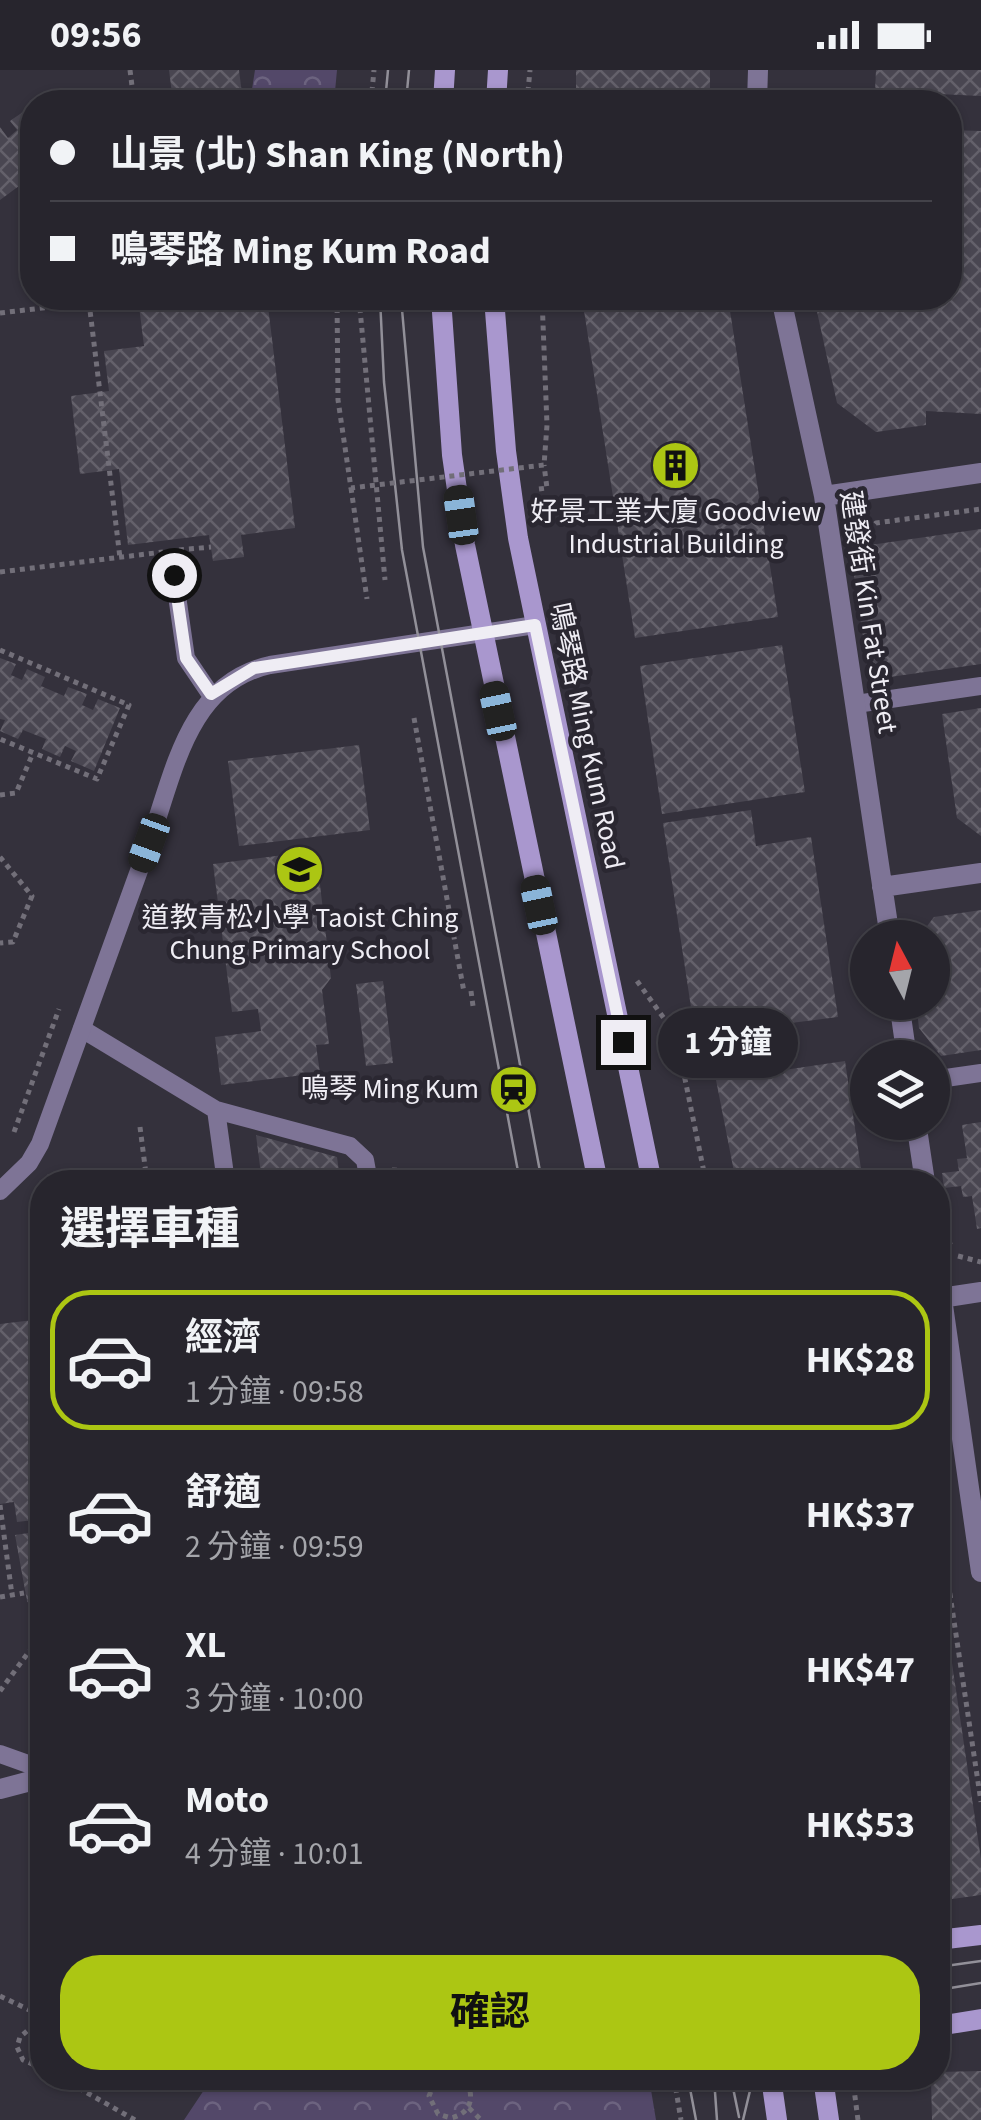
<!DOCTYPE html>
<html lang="zh-TW">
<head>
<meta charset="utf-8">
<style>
	body { margin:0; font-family:"Source Sans 3","Noto Sans TC",sans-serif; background:#2f2d35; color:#f1f3f6; height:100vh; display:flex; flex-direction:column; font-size:38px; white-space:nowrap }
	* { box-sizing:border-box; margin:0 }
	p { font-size:32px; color:#a4a5aa }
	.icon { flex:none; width:55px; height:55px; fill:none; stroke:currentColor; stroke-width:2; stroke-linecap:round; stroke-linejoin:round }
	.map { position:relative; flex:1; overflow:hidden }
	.drawer { position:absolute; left:30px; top:1100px; width:920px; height:920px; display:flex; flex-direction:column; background:#27252d; border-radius:40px; box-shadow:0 2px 8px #0004,0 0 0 2px #434249 }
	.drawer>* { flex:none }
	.top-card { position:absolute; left:20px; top:20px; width:942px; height:220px; border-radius:40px; box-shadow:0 2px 8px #0004,0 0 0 2px #434249; display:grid; align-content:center; height:220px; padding:0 30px; background:#27252d }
	.needle { width:65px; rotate:353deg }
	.buttons { position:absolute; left:850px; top:850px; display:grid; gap:20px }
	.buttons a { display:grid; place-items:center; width:100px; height:100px; border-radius:50%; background:#27252d; box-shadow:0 2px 8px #0004,0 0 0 2px #434249; font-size:50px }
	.end { position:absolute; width:45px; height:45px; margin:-22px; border:12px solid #efedf4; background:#111; box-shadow:0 0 0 5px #111 }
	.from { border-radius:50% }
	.bubble { position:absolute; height:70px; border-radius:35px; background:#27252d; box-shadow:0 2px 8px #0004,0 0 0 2px #434249; font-size:32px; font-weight:700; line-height:70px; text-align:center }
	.car { position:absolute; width:30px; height:60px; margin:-30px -15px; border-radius:12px; box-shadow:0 0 8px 2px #0007; background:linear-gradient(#222 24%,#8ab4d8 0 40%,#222 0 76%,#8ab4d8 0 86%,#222 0) }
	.top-card b { display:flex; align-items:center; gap:35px; height:95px; font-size:38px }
	.top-card b+b { border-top:2px solid #434249 }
	.top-card i { width:25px; height:25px; background:#f1f3f6 }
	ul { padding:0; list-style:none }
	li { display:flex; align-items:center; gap:30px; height:140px; margin:0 20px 15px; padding:0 10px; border:5px solid transparent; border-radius:40px }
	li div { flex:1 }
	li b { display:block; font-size:38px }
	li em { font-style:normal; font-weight:700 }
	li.selected { border-color:#acc613 }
	li>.icon { width:90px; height:90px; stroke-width:1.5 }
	h2 { padding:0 30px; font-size:45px; line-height:120px }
	.button { display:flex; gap:20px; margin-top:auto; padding:20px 30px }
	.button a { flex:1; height:115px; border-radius:40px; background:#acc613; color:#111; font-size:40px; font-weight:700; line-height:115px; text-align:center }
	.status { display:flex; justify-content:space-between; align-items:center; height:70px; padding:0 50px; background:#27252d; direction:ltr }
	.status svg { height:28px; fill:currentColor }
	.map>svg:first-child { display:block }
	.forest { fill:url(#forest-crowns) }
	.building { fill:url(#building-cross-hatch) }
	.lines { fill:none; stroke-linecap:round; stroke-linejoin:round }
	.path { stroke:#726f79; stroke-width:5; stroke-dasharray:5 5; stroke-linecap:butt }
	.lane { stroke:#7e7496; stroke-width:18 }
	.street { stroke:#7e7496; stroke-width:20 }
	.secondary { stroke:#a997ce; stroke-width:20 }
	.tram { stroke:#929099; stroke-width:2.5 }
	.path-bridge { stroke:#726f79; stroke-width:5; stroke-dasharray:5 5; stroke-linecap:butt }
	.lane-bridge { stroke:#7e7496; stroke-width:18 }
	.route { stroke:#efedf4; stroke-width:12 }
	.labels { text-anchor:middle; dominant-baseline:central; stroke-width:9; stroke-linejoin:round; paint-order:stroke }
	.poi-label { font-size:28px; fill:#efedf4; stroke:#2a2731 }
	.street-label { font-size:28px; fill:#efedf4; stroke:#2a2731 }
</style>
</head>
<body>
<div class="status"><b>09:56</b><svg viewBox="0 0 49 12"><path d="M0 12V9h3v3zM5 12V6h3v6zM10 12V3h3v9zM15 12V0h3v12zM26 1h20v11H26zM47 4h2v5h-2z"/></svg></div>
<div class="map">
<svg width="981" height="2050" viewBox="0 0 981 2050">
	<defs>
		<pattern id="forest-crowns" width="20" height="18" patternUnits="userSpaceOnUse" patternTransform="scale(2.5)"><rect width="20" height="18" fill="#534869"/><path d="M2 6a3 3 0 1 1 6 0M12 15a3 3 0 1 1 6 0" fill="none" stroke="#6c637f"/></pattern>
		<pattern id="building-cross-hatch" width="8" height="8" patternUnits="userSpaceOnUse" patternTransform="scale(2.5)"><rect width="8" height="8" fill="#494651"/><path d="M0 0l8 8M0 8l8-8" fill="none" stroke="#64616b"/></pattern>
	</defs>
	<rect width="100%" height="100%" fill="#34313c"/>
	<!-- forest -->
	<path class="forest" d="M255 0H337L334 32H250Z
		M212 2008H649L656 2050H184Z"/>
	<!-- building -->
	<path class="building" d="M169 0H239L243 32H173Z
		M576 0H710V32H576Z
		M876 0H981V26L875 21Z
		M30 37 32 119 26 124 19 116 0 130V57L8 68 17 60 10 51Z
		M950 60 981 61V344L926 341V355L876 362 837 333 814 228H950Z
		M138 228H267L295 458 241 465 244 487 213 491 209 465 128 475 119 399 80 404 71 326 109 321 104 281 144 276Z
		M582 228H728L778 547 635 568Z
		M981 459V594L869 610 853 498 870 475Z
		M782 575 805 722 662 744 640 596Z
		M0 588 16 594 11 605 22 610 27 599 45 607 41 616 64 626 68 617 87 624 82 635 93 640 98 629 120 638 94 701 71 691 76 681 65 676 60 687 42 679 46 669 23 660 18 669 0 661 5 650 0 649Z
		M981 638V766L957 748 942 644Z
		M359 675 370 760 239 776 228 691Z
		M751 740 756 776 811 767 838 947 783 954 789 990 701 1003 663 753Z
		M316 781 331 908 322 920 329 974 316 975 320 1003 221 1015 215 967 261 961 258 939 232 942 213 794Z
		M981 840V980L941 986 919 958 916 932H932V868H918L934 847Z
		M383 911 393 993 366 996 356 914Z
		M845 991 863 1112H736L716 1010Z
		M981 1052V1158L977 1159 972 1126 963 1127 961 1116 944 1118 942 1103 959 1101 957 1089 967 1088 962 1055Z
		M256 1065 337 1087 339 1102 349 1101 352 1112H262Z
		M42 1249V1449L17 1452 14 1432 0 1434V1254Z
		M42 1461V1554L27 1531 15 1465Z
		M940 1513 945 1551 938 1552V1514Z
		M949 1573 981 1789V1825L938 1831V1575Z
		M981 2001V2050H932L931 2008H938V2002Z"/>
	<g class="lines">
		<!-- path -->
		<path class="path" d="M130 0 134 32
			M371 32 374 0
			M527 32 530 0
			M359 228 385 510
			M89 232 120 488
			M0 243 127 228
			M351 418 367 529
			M539 419 547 418 544 395
			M855 476 876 453 981 439
			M179 480 211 477
			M0 502 163 482
			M0 580 129 635 97 709 0 669
			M414 648 464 922
			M0 725 16 723 33 683
			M0 787 32 826 13 872 0 873
			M637 911 676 965 706 1112
			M471 921 473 936
			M140 1057 147 1112
			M14 1062 59 939
			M392 1100 483 1104
			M564 1100 566 1112
			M555 1102 557 1112
			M47 1107 64 1112
			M939 1131 951 1178
			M958 1186 981 1192
			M0 1435 12 1525
			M938 1444 981 1732
			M0 1527 24 1523
			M0 1621 42 1564
			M0 1926 42 1946
			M42 1948 20 1967 17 1977 23 1990 42 1998
			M61 2008 135 2050
			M444 2008 434 2014 429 2026 438 2044 451 2048C467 2044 474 2033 469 2017L456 2008
			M674 2008 681 2050
			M469 2038 481 2050
			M858 2050 854 2019 865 2008"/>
		<!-- lane -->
		<path class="lane" d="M174 505 186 588 211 625
			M856 634 981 616
			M149 773C174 704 187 613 270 595L535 555
			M82 959 216 1040 350 1076 365 1090 369 1112
			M932 1010 981 1003
			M216 1040 226 1112
			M0 1684 42 1699"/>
		<!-- street -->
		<path class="street" d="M757 32 758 0
			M781 228 824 426 890 868
			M824 426 981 403
			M882 817 981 803
			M899 932 907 988
			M916 1052 925 1112
			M938 1200 981 1502
			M941 1228 981 1222
			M0 1719 42 1708"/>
		<!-- secondary -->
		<path class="secondary" d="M443 32 445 0
			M496 32 498 0
			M441 228 452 385 465 475 598 1112
			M494 228 506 381 518 468 652 1112
			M938 1870 981 1865
			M938 1956 981 1949
			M771 2008 777 2050
			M823 2008 829 2050"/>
		<!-- tram -->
		<path class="tram" d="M385 32 388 0
			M406 32 409 0
			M380 228 384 312 402 480 520 1112
			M401 228 423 477 542 1112
			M938 1897 981 1891
			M938 1920 981 1913
			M688 2008 696 2050
			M714 2008 717 2050
			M731 2008 739 2047
			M743 2050 753 2008"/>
		<!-- path-bridge -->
		<path class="path-bridge" d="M337 228 338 330 351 418 544 395 547 355 542 228"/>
		<!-- lane-bridge -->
		<path class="lane-bridge" d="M0 1121 29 1093 40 1074 149 773"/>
	</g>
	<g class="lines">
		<!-- route -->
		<path class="route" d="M174 505 186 588 211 624 254 598 535 555 623 972"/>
	</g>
	<!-- icons -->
	<defs>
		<symbol id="building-disc" viewBox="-11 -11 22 22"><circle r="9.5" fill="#acc613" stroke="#2a2731"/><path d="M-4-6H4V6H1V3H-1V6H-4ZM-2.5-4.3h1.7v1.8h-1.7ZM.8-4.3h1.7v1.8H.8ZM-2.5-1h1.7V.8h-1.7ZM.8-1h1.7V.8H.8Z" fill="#111"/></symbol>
		<symbol id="school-disc" viewBox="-11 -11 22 22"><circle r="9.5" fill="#acc613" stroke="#2a2731"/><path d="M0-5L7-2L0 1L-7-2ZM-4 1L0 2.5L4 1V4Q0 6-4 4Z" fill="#111"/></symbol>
		<symbol id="station-disc" viewBox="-11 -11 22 22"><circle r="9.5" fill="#acc613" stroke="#2a2731"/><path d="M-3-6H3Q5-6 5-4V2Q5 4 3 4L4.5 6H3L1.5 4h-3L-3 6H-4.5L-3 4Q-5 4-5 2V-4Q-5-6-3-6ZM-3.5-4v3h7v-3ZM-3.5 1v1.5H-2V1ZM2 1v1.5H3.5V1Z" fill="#111"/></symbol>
	</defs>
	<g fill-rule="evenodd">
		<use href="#building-disc" x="648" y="368" width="55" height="55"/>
		<use href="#school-disc" x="272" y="772" width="55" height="55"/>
		<use href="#station-disc" x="486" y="992" width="55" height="55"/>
	</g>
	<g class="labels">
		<!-- poi labels -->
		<g class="poi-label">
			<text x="676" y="442">好景工業大廈 Goodview<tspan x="676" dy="32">Industrial Building</tspan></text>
			<text x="300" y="848">道教青松小學 Taoist Ching<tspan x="300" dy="32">Chung Primary School</tspan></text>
			<text x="479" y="1019" text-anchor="end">鳴琴 Ming Kum</text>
		</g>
		<!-- street labels -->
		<g class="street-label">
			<text transform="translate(869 542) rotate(81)">建發街 Kin Fat Street</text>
			<text transform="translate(587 666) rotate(78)">鳴琴路 Ming Kum Road</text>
		</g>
	</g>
</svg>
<div class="buttons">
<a><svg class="needle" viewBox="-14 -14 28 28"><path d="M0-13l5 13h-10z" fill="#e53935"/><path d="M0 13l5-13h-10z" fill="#a4a5aa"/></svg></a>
<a><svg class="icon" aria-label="layers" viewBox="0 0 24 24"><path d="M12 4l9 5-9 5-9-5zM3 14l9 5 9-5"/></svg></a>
</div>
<i class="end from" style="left:174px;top:505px"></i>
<i class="end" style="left:623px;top:972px"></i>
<div class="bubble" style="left:658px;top:938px;width:140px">1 分鐘</div>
<i class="car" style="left:461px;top:445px;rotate:352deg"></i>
<i class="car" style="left:498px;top:641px;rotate:348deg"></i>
<i class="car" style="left:149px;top:773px;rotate:200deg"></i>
<i class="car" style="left:539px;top:835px;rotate:348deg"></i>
<div class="top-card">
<b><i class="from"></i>山景 (北) Shan King (North)</b>
<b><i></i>鳴琴路 Ming Kum Road</b>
</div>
<section class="drawer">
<h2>選擇車種</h2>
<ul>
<li class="selected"><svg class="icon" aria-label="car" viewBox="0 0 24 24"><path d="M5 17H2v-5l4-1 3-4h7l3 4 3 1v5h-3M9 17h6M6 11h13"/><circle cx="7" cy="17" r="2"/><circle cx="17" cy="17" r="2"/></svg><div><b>經濟</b><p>1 分鐘 · 09:58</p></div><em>HK$28</em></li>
<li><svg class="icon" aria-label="car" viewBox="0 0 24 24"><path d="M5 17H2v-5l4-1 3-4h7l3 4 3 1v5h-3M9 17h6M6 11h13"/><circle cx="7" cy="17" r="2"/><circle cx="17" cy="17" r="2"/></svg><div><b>舒適</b><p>2 分鐘 · 09:59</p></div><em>HK$37</em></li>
<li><svg class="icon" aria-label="car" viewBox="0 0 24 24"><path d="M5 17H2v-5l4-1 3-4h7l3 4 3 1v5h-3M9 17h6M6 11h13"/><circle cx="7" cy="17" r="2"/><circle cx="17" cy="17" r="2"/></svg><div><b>XL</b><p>3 分鐘 · 10:00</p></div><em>HK$47</em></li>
<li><svg class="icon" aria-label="car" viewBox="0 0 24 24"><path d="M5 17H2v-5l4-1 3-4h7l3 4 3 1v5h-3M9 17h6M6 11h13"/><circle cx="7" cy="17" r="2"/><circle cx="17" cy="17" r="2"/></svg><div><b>Moto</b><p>4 分鐘 · 10:01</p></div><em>HK$53</em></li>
</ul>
<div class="button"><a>確認</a></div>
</section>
</div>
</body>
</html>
